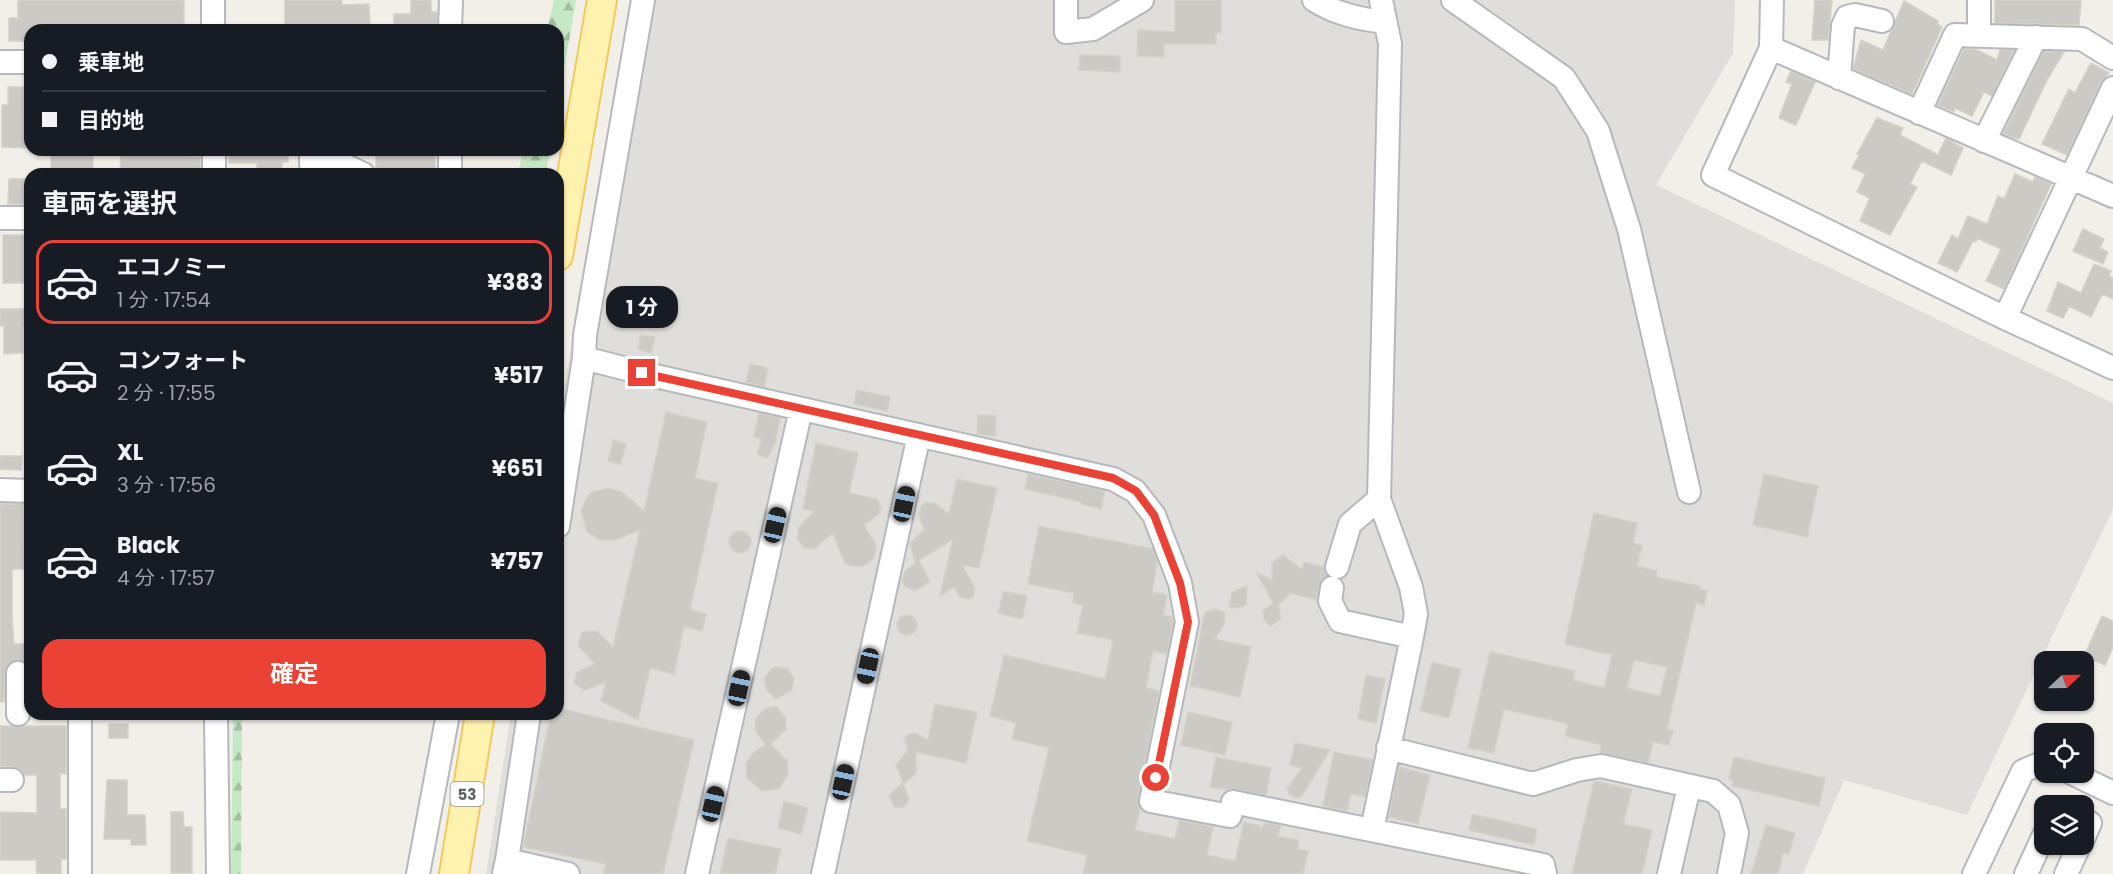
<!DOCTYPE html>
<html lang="ja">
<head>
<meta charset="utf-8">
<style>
	body { margin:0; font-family:Poppins,"Noto Sans JP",sans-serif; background:#242831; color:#f1f3f6; height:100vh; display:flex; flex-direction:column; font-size:22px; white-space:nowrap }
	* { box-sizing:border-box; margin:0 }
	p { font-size:20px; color:#9ea1a6 }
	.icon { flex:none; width:33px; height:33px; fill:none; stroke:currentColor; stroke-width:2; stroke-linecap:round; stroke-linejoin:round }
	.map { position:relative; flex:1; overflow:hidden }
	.panel { position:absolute; left:24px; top:168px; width:540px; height:552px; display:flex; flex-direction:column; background:#171b24; border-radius:18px; box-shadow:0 2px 4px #0004 }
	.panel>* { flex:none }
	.guide { position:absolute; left:24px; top:24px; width:540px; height:132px; border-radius:18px; box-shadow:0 2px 4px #0004; display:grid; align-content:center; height:132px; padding:0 18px; background:#171b24 }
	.needle { width:39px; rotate:68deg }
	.tools { position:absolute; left:2034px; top:651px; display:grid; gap:12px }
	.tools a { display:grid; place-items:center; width:60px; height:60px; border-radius:12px; background:#171b24; box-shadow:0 2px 4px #0004; font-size:30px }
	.end { position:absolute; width:27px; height:27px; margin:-14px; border:8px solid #ea4335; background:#fff; box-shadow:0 0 0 3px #fff }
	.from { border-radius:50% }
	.bubble { position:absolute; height:42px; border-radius:18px; background:#171b24; box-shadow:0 2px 4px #0004; font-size:20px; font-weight:700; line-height:42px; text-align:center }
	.car { position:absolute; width:18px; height:36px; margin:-18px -9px; border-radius:8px; box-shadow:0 0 4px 2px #0007; background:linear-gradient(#222 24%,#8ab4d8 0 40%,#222 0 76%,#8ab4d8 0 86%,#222 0) }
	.guide b { display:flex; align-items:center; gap:21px; height:57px; font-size:22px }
	.guide b+b { border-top:2px solid #363941 }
	.guide i { width:15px; height:15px; background:#f1f3f6 }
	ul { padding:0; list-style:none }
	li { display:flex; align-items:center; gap:18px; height:84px; margin:0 12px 9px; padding:0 6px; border:3px solid transparent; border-radius:18px }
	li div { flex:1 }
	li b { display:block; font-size:22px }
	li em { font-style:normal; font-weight:700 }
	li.active { border-color:#ea4335 }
	li>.icon { width:54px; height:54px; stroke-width:1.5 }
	h2 { padding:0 18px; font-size:27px; line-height:72px }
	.action { display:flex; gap:12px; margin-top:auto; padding:12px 18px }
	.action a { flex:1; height:69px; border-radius:18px; background:#ea4335; color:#fff; font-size:24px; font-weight:700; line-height:69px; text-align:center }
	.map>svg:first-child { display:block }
	.industrial { fill:#e0deda }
	.forest { fill:url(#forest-firs) }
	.building { fill:#cccac5; stroke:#d6d1c6; stroke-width:1.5; fill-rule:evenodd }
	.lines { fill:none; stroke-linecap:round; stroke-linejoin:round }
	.minor-casing { stroke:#b5b8bc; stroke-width:26 }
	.major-casing { stroke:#f2c960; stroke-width:32 }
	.minor { stroke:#fff; stroke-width:22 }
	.major { stroke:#fff2af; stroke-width:28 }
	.route { stroke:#ea4335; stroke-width:8 }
	.labels { text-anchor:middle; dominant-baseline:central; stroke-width:4.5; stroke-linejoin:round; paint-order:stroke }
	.shield { fill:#fff; stroke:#8f9295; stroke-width:1.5 }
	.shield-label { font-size:15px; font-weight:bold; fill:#5f6368 }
</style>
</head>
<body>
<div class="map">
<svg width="2113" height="874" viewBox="0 0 2113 874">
	<defs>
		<pattern id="forest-firs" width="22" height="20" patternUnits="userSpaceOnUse" patternTransform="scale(1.5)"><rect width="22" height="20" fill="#c5e8c5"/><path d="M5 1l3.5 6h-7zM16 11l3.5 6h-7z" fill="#a3c0a4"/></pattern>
	</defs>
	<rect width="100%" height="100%" fill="#f1efe8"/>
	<!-- industrial -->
	<path class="industrial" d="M631 0H1735L1733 53 1656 185 2113 403V509L1967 815 1844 780 1803 874H486L511 714H558V422Z"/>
	<!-- forest -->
	<path class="forest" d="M554 0H576L558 106V30H547Z
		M523 150H550L546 174H518Z
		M233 714H242L241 874H231Z"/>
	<!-- building -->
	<path class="building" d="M18 0H184V30H30V41H9V18H18Z
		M285 0H342V5L369 4 370 30H285Z
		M411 0H431V12H437V30H394V14H411Z
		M1175 0H1221V33H1216V44H1164V57L1137 56 1138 30 1175 32Z
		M1815 0H1832L1828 40H1812Z
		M1995 0H2081L2079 25 1995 23Z
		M1904 1 1938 21 1937 24 1942 27 1912 94 1853 69 1861 40 1883 50Z
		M1964 49H1975L1997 60 2000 50H2014L1992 96 1984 92 1972 116 1955 108 1954 112 1938 105Z
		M2044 51 2064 52 2047 80 2019 139 2014 138 2003 134Z
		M1080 55 1120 56V72L1079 70Z
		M2091 63 2109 73 2101 82 2067 155 2042 144 2069 89 2075 93Z
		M1791 71 1815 82 1796 125 1779 118 1792 84 1786 82Z
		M8 87H24L25 148 2 147V105H8Z
		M1877 118 1903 128 1900 135 1938 155 1946 138 1963 148 1951 175 1922 161 1910 184 1917 187 1890 235 1860 221 1870 198 1857 192 1865 174 1852 168 1859 155 1857 154Z
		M77 150H93V174H51V152Z
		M121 150H191V157H200V174H120Z
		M229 150H288V162H282V174H257V163H229Z
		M435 150V174L376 172V151Z
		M2015 174 2033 182 2035 177 2051 184 2004 289 1986 281 2001 249 1977 238 1976 242 1973 241 1957 272 1938 263 1952 235 1958 239 1968 216 1987 224 1998 196 2004 199Z
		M9 179H29L28 204H8Z
		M2083 229 2104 239 2100 248 2108 252 2103 264 2073 251Z
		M3 235H24V283H3Z
		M2094 264 2111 271 2109 276 2113 278V299L2102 294 2091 317 2069 306 2063 318 2047 311 2058 282 2081 293Z
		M0 309H26V326H23V353L4 354V326H0Z
		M641 335 655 337 651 353 638 349Z
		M750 364 768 368 764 387 746 382Z
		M857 390 890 397 887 411 854 404Z
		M666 412 707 422 695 478 718 483 690 609 706 614 702 631 684 626 674 674 650 668 638 720 601 701 606 682 585 690 574 684 577 672 595 664 578 646 582 632 597 631 613 647 640 530 615 540H600L587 532 581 511 587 497 593 492 608 488 622 492 644 511Z
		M759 413 780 418 775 444 767 458 757 454 762 439 754 437Z
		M978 415 996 416 995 436 977 434Z
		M613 440 626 444 620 465 608 461Z
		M816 443 858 453 849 493 877 499 881 506 879 514 864 525 876 545 874 558 863 566H850L844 562 833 533 814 549 803 547 797 538 799 527 814 511 803 509Z
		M0 456H22L21 470 0 469Z
		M1028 474 1105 491 1101 509 1081 504V502L1025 489Z
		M1764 474 1818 486 1807 537 1753 525Z
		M957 479 997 488 979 568 962 565 975 588 973 597 969 599 960 597 954 587 940 596 953 539 919 560 930 582 915 591 905 586 902 581 905 571 915 563 910 543 924 530 919 515 921 506 925 503H935L949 514Z
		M0 504H23L24 569H12V619L14 644H30V667L19 660 6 667 4 702H0Z
		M1594 513 1637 523 1633 543 1642 545 1637 566 1657 571 1656 577 1700 586 1699 589 1707 591 1704 605 1696 603 1667 729 1673 730 1669 745 1653 742 1648 763 1600 753 1601 745 1565 736 1568 724 1504 709 1494 753 1468 748 1490 652 1575 671 1573 680 1604 688 1612 655 1565 644ZM1634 660 1667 667 1660 696 1627 688Z
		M1039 526 1153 549 1157 562 1152 592 1167 595 1163 615 1172 617 1173 622 1167 654 1153 651 1146 688 1159 691 1138 798 1140 809 1135 830 1175 839 1179 820 1213 827 1207 855 1235 861 1244 822 1260 826 1259 831 1266 823 1281 825 1278 836 1299 840 1297 849 1308 851 1303 874H1083L1087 855 1027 841 1049 748 1012 739 1016 723 990 716 1004 655 1105 679 1113 640 1077 633 1083 605 1073 603 1074 593 1028 584Z
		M729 542a11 11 0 1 1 22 0a11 11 0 1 1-22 0Z
		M1283 555 1302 569 1304 562 1324 567 1327 576 1319 585 1317 600 1291 593 1278 605 1281 618 1271 626 1264 621 1263 611 1273 603 1257 573 1272 580V563Z
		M1247 586 1246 605 1239 608 1229 607 1232 592Z
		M1004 591 1027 596 1022 619 998 613Z
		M1215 609 1225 613 1224 624 1215 639 1251 647 1240 697 1190 686 1204 616 1206 612Z
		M897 625a10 10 0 1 1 20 0a10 10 0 1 1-20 0Z
		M2102 616 2113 621V647L2105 665 2084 656Z
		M1432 662 1461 669 1449 718 1420 711Z
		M776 667 788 669 794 679 792 690 776 699 767 690 764 679 771 669Z
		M1366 675 1385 679 1376 723 1358 719Z
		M935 704 977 712 966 763 916 752V773L904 784 903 782 909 800 904 807H895L889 796 903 782 896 765 908 750 904 739 907 735 915 733 928 740Z
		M776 706 785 717 786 729 771 744 787 761 788 774 779 789 762 791 747 778 746 764 753 753 766 744 756 732 755 720 763 710Z
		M558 708 694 740 663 874H603L606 864 523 847 551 714H558Z
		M1188 712 1232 722 1225 755 1181 745Z
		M109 724H128V738H109Z
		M0 726H66V774L60 773V809H66V859H61V874H37L36 860H0V812L37 813V775H24L19 769 13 767 0 766Z
		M1295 743 1330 750 1302 796 1298 798 1290 795 1287 789 1302 768 1290 765Z
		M1334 752 1373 760 1365 797 1351 794 1347 811 1323 806Z
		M1216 757 1271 768 1266 795 1210 787Z
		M1734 757 1825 778 1819 806 1732 786 1733 780 1729 779Z
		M1399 767 1430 775 1418 824 1388 817Z
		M107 780H127V815H145L146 845H131V839H104Z
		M1594 781 1632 789 1623 824 1652 830 1642 874H1572Z
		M784 801 808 808 801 834 778 828Z
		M171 812H183L184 827H192V873H171Z
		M1472 814 1537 829 1534 845 1469 830Z
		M1766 825 1795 833 1789 854 1783 853 1778 874H1751Z
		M728 838 781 849 775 874H720Z"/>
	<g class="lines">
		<defs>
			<path id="minor" d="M213 0V30
				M1066 0V32L1093 29 1142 0
				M1314 0C1336 14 1359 19 1385 22
				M1453 0 1564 78 1598 131 1629 229 1689 492
				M1772 0 1771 48 1713 175 2005 318 2113 368
				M450 30 451 0
				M1979 34V0
				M1771 48 2113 196
				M0 62H30
				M1839 78 1843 26 1847 17 1855 15 1882 21
				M1919 113 1955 35 2082 39 2113 58
				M1984 141 2036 37
				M214 150V174
				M311 150V164H342L363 174
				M450 150V174
				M0 218H30
				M2005 318 2113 88
				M584 358 642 373 1113 479 1135 491 1154 515 1180 583 1187 622 1151 801 1230 816 1233 802 1543 865 1545 874
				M0 490 30 491
				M558 526 584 358 585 335 643 0
				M1337 567 1350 524 1379 499
				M1332 588 1330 601 1340 621 1412 637 1416 614 1411 587 1379 499 1390 44 1381 0
				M18 673V714
				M80 714V874
				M216 714 218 874
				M1388 748 1533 784 1577 770 1601 766 1713 791 1729 805 1737 833 1729 874
				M2070 772 2113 793
				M0 780H12
				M2084 820 2090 823 2084 837
				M1372 830 1412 637
				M507 860 529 714
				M504 873 507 860 568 874
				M418 874 448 714
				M697 874 801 409
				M823 874 919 435
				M1669 874 1689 787
				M1974 874 2023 771 2044 762
				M2026 874 2044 835
				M2066 874 2080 844"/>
			<path id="major" d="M558 256 602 0
				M454 874 480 714"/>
		</defs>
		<!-- minor casing -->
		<use href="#minor" class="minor-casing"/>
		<!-- major casing -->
		<use href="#major" class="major-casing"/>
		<!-- minor -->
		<use href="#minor" class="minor"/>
		<!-- major -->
		<use href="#major" class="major"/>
	</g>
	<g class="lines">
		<!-- route -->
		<path class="route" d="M642 373 1113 478 1136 491 1154 515 1180 583 1188 622 1156 778"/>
	</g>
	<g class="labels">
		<!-- shield labels -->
		<rect class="shield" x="450.5" y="782" width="33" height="24" rx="4.5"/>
		<g class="shield-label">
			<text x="467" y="794">53</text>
		</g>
	</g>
</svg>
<div class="tools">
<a><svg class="needle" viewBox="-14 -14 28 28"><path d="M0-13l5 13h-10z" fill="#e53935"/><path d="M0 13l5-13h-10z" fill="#9ea1a6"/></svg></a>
<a><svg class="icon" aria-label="locate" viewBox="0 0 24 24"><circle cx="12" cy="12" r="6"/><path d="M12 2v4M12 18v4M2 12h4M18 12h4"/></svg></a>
<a><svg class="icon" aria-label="layers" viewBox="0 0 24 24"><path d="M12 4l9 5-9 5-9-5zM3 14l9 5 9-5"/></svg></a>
</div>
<i class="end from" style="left:1156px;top:778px"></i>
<i class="end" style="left:642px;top:373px"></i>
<div class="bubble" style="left:606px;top:286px;width:72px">1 分</div>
<i class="car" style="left:904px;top:504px;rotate:12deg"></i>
<i class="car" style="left:775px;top:525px;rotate:13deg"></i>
<i class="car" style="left:868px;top:666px;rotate:192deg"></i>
<i class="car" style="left:739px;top:688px;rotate:12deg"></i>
<i class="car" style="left:843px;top:782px;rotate:12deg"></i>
<i class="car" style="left:713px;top:804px;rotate:13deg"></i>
<div class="guide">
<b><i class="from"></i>乗車地</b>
<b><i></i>目的地</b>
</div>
<section class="panel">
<h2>車両を選択</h2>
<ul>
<li class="active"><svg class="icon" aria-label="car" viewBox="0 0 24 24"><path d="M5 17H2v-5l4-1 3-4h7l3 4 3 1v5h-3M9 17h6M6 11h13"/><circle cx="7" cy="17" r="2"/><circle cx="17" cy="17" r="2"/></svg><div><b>エコノミー</b><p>1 分 · 17:54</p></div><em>¥383</em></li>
<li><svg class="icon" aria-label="car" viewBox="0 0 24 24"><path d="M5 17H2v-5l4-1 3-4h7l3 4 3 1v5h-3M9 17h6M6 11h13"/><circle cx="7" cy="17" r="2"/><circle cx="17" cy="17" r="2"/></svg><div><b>コンフォート</b><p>2 分 · 17:55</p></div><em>¥517</em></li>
<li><svg class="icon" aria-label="car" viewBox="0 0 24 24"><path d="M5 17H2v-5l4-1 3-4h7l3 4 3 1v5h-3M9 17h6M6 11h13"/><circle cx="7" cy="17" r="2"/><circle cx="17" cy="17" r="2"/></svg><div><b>XL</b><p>3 分 · 17:56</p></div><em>¥651</em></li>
<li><svg class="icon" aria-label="car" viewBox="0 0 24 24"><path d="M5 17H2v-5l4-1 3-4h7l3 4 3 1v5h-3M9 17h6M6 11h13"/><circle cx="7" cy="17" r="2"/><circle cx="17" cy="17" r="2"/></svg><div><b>Black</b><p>4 分 · 17:57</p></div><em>¥757</em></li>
</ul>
<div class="action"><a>確定</a></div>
</section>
</div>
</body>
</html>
